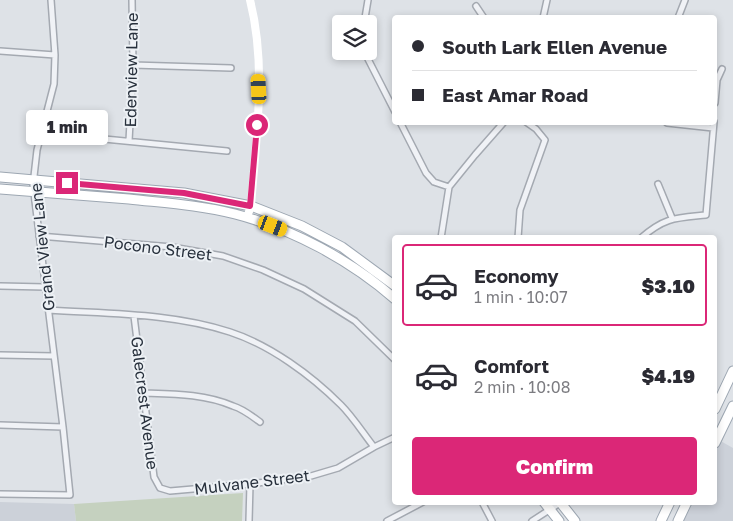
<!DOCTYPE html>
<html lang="en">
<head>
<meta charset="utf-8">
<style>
	body { margin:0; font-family:"Golos Text",sans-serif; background:#f2f2f3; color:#2b2b33; height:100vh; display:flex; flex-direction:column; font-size:19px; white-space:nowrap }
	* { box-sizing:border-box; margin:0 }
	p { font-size:16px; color:#7c7c81 }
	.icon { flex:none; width:28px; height:28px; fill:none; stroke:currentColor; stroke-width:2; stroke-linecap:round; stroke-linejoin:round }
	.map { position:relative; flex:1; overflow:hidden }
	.drawer { position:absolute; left:392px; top:235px; width:325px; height:270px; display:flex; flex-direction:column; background:#fff; border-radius:5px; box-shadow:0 2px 8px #0003 }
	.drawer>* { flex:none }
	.guide { position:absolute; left:392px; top:15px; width:325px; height:110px; border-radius:5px; box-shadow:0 2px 8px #0003; display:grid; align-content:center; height:110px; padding:0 20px; background:#fff }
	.buttons { position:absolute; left:332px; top:15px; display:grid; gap:10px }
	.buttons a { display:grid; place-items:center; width:45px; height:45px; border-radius:5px; background:#fff; box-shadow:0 2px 8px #0003; font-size:25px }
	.end { position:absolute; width:22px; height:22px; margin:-11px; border:6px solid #db2777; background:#fff; box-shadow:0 0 0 2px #fff }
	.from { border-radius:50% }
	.bubble { position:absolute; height:35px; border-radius:5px; background:#fff; box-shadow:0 2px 8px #0003; font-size:16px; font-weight:800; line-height:35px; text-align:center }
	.car { position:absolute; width:15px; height:30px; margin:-15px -8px; border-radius:6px; box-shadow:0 0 4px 1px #0007; background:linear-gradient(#f5c518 24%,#345 0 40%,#f5c518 0 76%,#345 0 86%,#f5c518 0) }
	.guide b { display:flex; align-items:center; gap:18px; height:48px; font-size:19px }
	.guide b+b { border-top:1px solid #e1e1e2 }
	.guide i { width:12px; height:12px; background:#2b2b33 }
	ul { padding:9px 0 0; list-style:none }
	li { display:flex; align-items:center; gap:15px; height:82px; margin:0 10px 8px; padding:0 10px; border:2px solid transparent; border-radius:5px }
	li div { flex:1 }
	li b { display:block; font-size:19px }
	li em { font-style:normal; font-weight:800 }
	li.selected { border-color:#db2777 }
	li>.icon { width:45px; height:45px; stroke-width:1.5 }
	.cta { display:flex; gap:10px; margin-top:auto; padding:10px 20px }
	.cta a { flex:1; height:58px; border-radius:5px; background:#db2777; color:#fff; font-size:20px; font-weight:800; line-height:58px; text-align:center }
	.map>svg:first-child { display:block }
	.built { fill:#ccd1d9 }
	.green { fill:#c5d1bf }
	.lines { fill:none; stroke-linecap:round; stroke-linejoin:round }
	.street-casing { stroke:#a4a9b1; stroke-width:8 }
	.primary-casing { stroke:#9da7b2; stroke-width:11 }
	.street { stroke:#f0f2f6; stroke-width:5 }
	.secondary { stroke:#fff; stroke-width:8 }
	.primary { stroke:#fff; stroke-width:9 }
	.route { stroke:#db2777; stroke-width:6 }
	.labels { text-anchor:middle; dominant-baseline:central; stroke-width:4; stroke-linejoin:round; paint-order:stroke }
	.street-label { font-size:16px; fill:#28313d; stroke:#edf1f5 }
</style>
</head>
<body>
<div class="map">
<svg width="733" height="521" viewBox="0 0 733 521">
	<rect width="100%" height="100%" fill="#dee2e7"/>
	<!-- built -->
	<path class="built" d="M717 439 733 448V521H678L687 503 715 502V443Z
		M0 502 74 504 76 521H0Z"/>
	<!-- green -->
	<path class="green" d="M243 493 242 521H76L74 504Z"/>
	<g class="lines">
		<defs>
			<path id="street" d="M476 6 484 18
				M543 18 547 0
				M678 18 685 0
				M364 24 368 0
				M0 51 55 55
				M367 51 368 59 395 112
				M133 65 231 68
				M715 103 717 80 722 69
				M400 122 426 173 434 182 449 187
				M667 123 713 128
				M42 129 84 137 227 151
				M129 141 133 65 132 0
				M658 184 672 218
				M39 236 172 247 223 256 263 270 304 289 355 321 395 360
				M441 238 449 187 475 155 504 122
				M518 238 520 210 545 140 536 129 526 122
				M641 238C665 217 676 218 706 215L714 122
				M0 286 45 287
				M49 310C108 314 172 313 230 332 270 345 311 375 341 405 353 417 363 433 374 447
				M134 316 154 477 160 488 170 491 250 484 311 476 338 468 374 447 395 437
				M0 355 54 356
				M144 393C174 394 205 394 233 406 243 409 252 416 260 422
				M0 425 63 427
				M0 494 70 495 63 427 33 185 37 150 54 84 55 55 51 0
				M482 502 492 521
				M249 521 250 484
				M387 521 423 502
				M532 521 560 503"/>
			<path id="primary" d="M0 177 184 193 251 206 302 226 342 247 395 286
				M0 189C43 192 86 196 129 199 165 203 200 205 235 214 293 229 350 260 395 299
				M715 409 733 371
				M715 443 733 406
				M544 502 559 521
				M560 502 575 521
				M661 521 670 502
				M678 521 687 502"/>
		</defs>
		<!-- street casing -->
		<use href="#street" class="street-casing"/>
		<!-- primary casing -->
		<use href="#primary" class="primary-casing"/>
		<!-- street -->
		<use href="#street" class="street"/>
		<!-- secondary -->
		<path class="secondary" d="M247 217 251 206C256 138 267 67 250 0"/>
		<!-- primary -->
		<use href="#primary" class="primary"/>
	</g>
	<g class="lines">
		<!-- route -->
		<path class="route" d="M67 183 184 193 250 206 257 125"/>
	</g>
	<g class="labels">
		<!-- street labels -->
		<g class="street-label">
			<text transform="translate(131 70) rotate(-89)">Edenview Lane</text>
			<text transform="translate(42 247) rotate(-96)">Grand View Lane</text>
			<text transform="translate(158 248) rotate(7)">Pocono Street</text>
			<text transform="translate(145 403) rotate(83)">Galecrest Avenue</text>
			<text transform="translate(252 482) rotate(-7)">Mulvane Street</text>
		</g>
	</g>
</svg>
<div class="buttons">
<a><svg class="icon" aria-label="layers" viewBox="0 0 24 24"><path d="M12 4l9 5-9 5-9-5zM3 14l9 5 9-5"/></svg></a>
</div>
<i class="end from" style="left:257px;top:125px"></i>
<i class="end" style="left:67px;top:183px"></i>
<div class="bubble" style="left:26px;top:110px;width:82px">1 min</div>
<i class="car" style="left:259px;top:89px;rotate:357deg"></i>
<i class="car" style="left:273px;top:226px;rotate:111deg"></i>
<div class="guide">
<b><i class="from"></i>South Lark Ellen Avenue</b>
<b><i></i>East Amar Road</b>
</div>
<section class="drawer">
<ul>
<li class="selected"><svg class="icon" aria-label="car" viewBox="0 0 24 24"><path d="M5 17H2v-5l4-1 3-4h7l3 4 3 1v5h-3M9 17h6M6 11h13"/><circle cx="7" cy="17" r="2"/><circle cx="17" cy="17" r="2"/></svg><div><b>Economy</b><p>1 min · 10:07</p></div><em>$3.10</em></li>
<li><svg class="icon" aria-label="car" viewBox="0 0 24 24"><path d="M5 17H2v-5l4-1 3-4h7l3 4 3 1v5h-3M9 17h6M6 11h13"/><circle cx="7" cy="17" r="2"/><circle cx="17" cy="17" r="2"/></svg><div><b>Comfort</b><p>2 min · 10:08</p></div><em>$4.19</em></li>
</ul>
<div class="cta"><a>Confirm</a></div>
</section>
</div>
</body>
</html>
